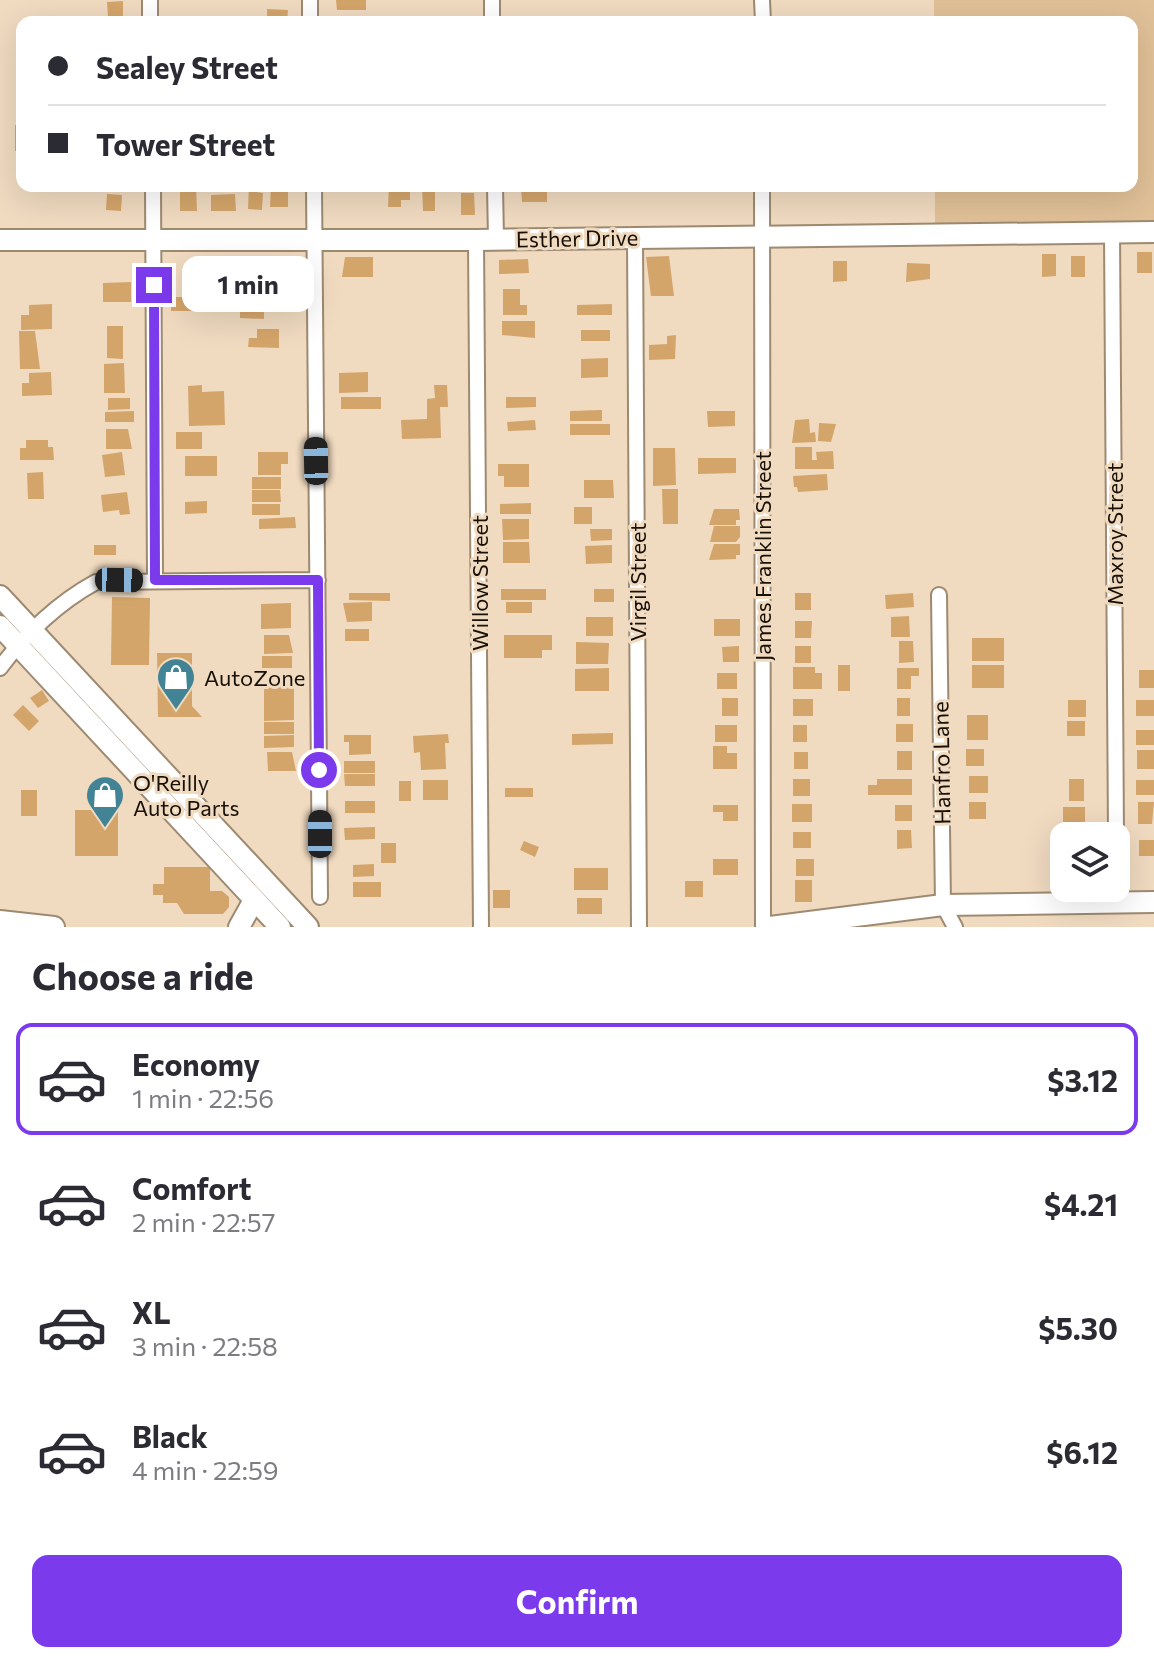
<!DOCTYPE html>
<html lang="en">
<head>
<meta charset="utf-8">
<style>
	body { margin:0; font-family:Commissioner,sans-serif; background:#f2f2f3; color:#2b2b33; height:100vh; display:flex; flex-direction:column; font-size:30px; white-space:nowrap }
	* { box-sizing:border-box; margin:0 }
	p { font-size:26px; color:#7c7c81 }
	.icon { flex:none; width:44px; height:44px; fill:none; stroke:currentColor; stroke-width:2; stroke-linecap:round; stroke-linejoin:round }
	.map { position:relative; height:927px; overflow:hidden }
	.side { display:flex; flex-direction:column; background:#fff; flex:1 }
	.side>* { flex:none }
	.top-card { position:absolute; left:16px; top:16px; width:1122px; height:176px; border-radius:16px; box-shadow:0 8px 32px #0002; display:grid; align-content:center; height:176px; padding:0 32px; background:#fff }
	.controls { position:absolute; left:1050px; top:822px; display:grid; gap:16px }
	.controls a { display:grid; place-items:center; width:80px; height:80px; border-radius:16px; background:#fff; box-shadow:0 8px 32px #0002; font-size:40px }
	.end { position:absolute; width:36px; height:36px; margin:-18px; border:10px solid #7c3aed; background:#fff; box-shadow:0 0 0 4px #fff }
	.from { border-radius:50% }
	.bubble { position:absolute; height:56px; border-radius:16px; background:#fff; box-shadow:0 8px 32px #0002; font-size:26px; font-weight:700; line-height:56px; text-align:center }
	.car { position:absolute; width:24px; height:48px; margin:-24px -12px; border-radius:10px; box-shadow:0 0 6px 2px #0007; background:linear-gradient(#222 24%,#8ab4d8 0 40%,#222 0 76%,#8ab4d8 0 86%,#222 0) }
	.top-card b { display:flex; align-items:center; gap:28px; height:76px; font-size:30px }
	.top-card b+b { border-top:2px solid #e1e1e2 }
	.top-card i { width:20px; height:20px; background:#2b2b33 }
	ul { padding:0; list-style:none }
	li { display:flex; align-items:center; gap:24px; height:112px; margin:0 16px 12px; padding:0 16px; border:4px solid transparent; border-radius:16px }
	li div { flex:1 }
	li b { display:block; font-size:30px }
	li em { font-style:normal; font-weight:700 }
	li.active { border-color:#7c3aed }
	li>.icon { width:72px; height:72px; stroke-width:1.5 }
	h2 { padding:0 32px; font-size:36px; line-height:96px }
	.cta { display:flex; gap:16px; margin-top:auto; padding:16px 32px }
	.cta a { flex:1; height:92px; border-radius:16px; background:#7c3aed; color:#fff; font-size:32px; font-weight:700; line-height:92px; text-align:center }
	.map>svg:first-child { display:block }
	.green { fill:#e0c097 }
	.building { fill:#d4a56a }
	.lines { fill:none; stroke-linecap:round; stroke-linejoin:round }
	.street-casing { stroke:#9e8a71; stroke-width:18 }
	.secondary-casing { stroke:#9e8a71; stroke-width:24 }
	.street { stroke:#fff; stroke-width:14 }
	.secondary { stroke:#fff; stroke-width:20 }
	.route { stroke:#7c3aed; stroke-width:10 }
	.labels { text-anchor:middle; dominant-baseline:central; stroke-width:6; stroke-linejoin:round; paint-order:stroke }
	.street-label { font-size:22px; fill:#171007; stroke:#f0dac0 }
	.poi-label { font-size:22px; fill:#171007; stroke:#f0dac0; text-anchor:start }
</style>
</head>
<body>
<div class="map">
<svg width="1154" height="927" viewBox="0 0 1154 927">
	<rect width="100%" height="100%" fill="#f0dac0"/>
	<!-- green -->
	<path class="green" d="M934 0H1154V222L935 226V186H1132V22H934Z"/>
	<!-- building -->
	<path class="building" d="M336 0H366V10H337Z
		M123 1V17H108L107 2Z
		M267 9 288 10 287 22H267Z
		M15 125 22 126V151H15Z
		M180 186H196L197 211H180Z
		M249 186H256V192L263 193 262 210 248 209Z
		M271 186H288V207H270Z
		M389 186H410V200H401V207H388Z
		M422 186H435V211H423Z
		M521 186H547V202H522Z
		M461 193H474L475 215H461Z
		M107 194 122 195 121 211 106 210Z
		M235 194 236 211H211V195Z
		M1137 252H1152V273H1137Z
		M1042 254H1056V276L1042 277Z
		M669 256 674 296H651L646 257Z
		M1071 256H1085V277H1071Z
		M345 257H373V277H342Z
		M528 259 529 273 499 274V260Z
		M833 261H847V281L833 282Z
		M907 263 930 264V279L906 282Z
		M131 282V302H103V283Z
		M503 289H520V305H527V315H503Z
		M240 296 264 297V319L240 318Z
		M171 297H195V311H171Z
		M52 304V329L21 330V315H29V305Z
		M612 304V315H577V305Z
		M502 321H535V338L502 335Z
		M107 326H123V359L107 358Z
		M257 329H279V348L248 347 249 338H257Z
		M581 330H610V341H581Z
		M19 331H35L40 369H20Z
		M676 335 675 359 649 360V345L667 344V336Z
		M608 358V377L581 378V359Z
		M124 363 125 393H104V364Z
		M51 372 52 395 22 396V383H29V373Z
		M368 372V392L339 393V373Z
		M202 385V392L224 391 225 425 189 426 188 386Z
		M434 385H447L448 407H440L441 438 402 439 401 420 427 419V399L435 398Z
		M341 397H381V409H341Z
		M506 397H536V407L506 408Z
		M108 398H130V409L108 410Z
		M602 410V421H570V411Z
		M134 411V422H105V412Z
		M707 411H735V426L708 427Z
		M809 419 810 433 815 432 816 442 792 443 795 420Z
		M535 420 536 430 508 431 507 422Z
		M819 423 836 424 831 442 818 441Z
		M570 424H610V435H570Z
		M106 429H128L132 449H106Z
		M176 432H202V449H176Z
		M26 440H48V447H53L54 460H20V448H26Z
		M795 447H812V460H817L816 452 833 451 834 469H795Z
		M653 448H675L676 485 653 486Z
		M122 452 125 475 105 477 102 455Z
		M258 452H288V464H281V475H258Z
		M185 456H217V476H185Z
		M698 458H736V473L698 474Z
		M498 464H529V487H504V476H498Z
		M43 472 44 499H28L27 473Z
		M827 474 828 490 798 492 797 487H794L793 476Z
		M252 477H281V489H252Z
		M584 480H613L614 498H584Z
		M662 489H678V524H663Z
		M252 490H280L281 502H252Z
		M127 492 130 514 120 515 119 510 103 512 101 495Z
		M207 501V513L185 514V502Z
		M531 503V514H500V504Z
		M252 504H280V515H252Z
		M574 507H592V524H574Z
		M714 509H739L740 520H736V525H709Z
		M295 517 296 528 259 529V519Z
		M502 519H529V539L503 540Z
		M714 526H740V537L736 542H710Z
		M590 529H612V540L591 541Z
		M503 542H529L530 563H503Z
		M714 544H740V555H736V559L709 560Z
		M94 545H116V555H94Z
		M612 545V563L586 564 585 546Z
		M501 589H546V600H501Z
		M594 589H614V602H594Z
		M349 593H390V601L349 600Z
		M795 593H811V610H795Z
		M913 593 914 607 886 609 885 595Z
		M112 597 150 598 149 665H111Z
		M372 602V621L347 622 343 603Z
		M506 602H532V613H506Z
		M291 603V628L261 629V604Z
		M909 616 910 637H891V617Z
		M586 617H613V636H586Z
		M714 619H740V636H714Z
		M795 621H812L811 638H795Z
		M345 629H369V641H345Z
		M264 635H289L293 653 264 654Z
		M504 635H552V650H542V658H504Z
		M972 638H1004V661H972Z
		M899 641H913L914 662 899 663Z
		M576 642 609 643 608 664H576Z
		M739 646V662H723L722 647Z
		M795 646H811V663H795Z
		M157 653H192V706L202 717H158Z
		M262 656H292V668H262Z
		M838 665H850V691H838Z
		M972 665H1004V688H972Z
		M793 667H815V673H822V689H793Z
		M609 668V691H575V669Z
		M897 668H919V676H911V689H897Z
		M1139 670H1154V688H1139Z
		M717 673H737V689H717Z
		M264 683H294V720L264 721Z
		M42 690 49 701 38 708 30 698Z
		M722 698H738V716H722Z
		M897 698H910V716H897Z
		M793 699H813V716H793Z
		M1068 700H1086V717H1068Z
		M1136 700H1154V716H1136Z
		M23 705 39 721 29 731 13 715Z
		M967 715H988V740H967Z
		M1067 721H1085V736H1067Z
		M264 722H294V734H264Z
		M896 724H913V742H896Z
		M715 725H737V742H715Z
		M793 725H807V742H793Z
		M1136 730H1154V745H1136Z
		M613 733V744L572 745V734Z
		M448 734 449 743H445L446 769 421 770 420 752 414 753 413 736Z
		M294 735V747L264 748V736Z
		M344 735H371V754L349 755V742H344Z
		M713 746H727V753H737V769H713Z
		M966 749H984V766H966Z
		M1137 750H1154V769H1137Z
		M897 751H912V770H897Z
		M267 752H292L296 771H268Z
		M794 752H808V769H794Z
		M344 761H375V773H344Z
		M344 774H375V786H345Z
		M969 776H988V793H969Z
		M793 779H810V796H793Z
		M877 779H912V795H868V785H877Z
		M1069 779H1084V801H1069Z
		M423 780H448V800H423Z
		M1136 780H1154V795H1136Z
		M399 781H411V801H399Z
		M505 788H533V797H505Z
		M21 790H37V816H21Z
		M345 801H375V813H345Z
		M969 802H986V819H969Z
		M1138 802H1154L1152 824H1138Z
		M792 804H812V822H792Z
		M713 805H738V821H723V812H713Z
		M895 805H912V821H895Z
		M1063 807H1085V822H1063Z
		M75 810H118V856H75Z
		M375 827V839L345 840 344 828Z
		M897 830H911L912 848 897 849Z
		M793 832H811V848H793Z
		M1139 840H1154V856H1139Z
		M524 841 539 847 535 857 520 850Z
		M381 843H396V863H381Z
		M713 859H738V875H713Z
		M796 859H814V876H796Z
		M374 864V876L353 877V865Z
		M164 867H210V891H222L229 897V907L223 914H184L177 903H163V895H153V884H164Z
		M574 868H608V890H574Z
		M795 880H812V902H795Z
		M685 881H703V897H685Z
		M353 882H381V897H353Z
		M493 890H510V908H493Z
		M577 898H602V914H577Z"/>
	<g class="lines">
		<defs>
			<path id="street" d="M150 0V22
				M310 0V22
				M492 0V22
				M762 0 763 22
				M153 186 155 580
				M314 186 320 897
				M495 186 496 239
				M762 186 763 927
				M1112 232 1116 836
				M635 238 639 927
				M476 240 481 927
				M939 595 943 905 955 927
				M0 668C25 634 59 602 96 582L318 580"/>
			<path id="secondary" d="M0 240H476L1154 232
				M0 596 308 927
				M0 626 280 927
				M0 921 54 927
				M239 927 254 900
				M770 927 943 905 1154 902"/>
		</defs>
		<!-- street casing -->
		<use href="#street" class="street-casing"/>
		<!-- secondary casing -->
		<use href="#secondary" class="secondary-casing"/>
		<!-- street -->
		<use href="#street" class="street"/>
		<!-- secondary -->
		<use href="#secondary" class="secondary"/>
	</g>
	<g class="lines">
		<!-- route -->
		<path class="route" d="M154 285 155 580H318L319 770"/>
	</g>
	<!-- icons -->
	<defs>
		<symbol id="shop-pin" viewBox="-11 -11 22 30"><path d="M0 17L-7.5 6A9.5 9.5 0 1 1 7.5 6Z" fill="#428495" stroke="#f0dac0"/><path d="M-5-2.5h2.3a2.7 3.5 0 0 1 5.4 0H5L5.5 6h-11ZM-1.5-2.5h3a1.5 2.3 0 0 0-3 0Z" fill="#fff"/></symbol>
	</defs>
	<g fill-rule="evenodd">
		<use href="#shop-pin" x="154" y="655" width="44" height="60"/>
		<use href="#shop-pin" x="83" y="773" width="44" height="60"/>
	</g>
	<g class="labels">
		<!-- street labels -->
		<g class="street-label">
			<text transform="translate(577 238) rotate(-1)">Esther Drive</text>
			<text transform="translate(1114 534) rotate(-90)">Maxroy Street</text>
			<text transform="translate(762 556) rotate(-90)">James Franklin Street</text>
			<text transform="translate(637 582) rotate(-90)">Virgil Street</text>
			<text transform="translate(479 583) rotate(-90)">Willow Street</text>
			<text transform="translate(941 763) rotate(-91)">Hanfro Lane</text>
		</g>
		<!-- poi labels -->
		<g class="poi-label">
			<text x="204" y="677">AutoZone</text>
			<text x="133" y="782">O'Reilly<tspan x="133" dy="25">Auto Parts</tspan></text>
		</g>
	</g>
</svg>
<div class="controls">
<a><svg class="icon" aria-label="layers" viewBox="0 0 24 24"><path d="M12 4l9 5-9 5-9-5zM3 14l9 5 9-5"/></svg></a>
</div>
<i class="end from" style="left:319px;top:770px"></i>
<i class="end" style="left:154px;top:285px"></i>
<div class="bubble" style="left:182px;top:256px;width:132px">1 min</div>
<i class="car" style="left:316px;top:461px;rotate:359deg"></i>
<i class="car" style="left:119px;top:580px;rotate:91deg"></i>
<i class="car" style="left:320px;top:834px;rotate:0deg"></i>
<div class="top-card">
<b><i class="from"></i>Sealey Street</b>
<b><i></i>Tower Street</b>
</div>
</div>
<section class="side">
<h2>Choose a ride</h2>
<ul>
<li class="active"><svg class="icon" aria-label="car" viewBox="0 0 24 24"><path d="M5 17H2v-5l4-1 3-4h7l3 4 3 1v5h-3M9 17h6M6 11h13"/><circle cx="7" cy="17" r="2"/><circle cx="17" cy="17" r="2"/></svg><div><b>Economy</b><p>1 min · 22:56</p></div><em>$3.12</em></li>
<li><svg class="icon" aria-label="car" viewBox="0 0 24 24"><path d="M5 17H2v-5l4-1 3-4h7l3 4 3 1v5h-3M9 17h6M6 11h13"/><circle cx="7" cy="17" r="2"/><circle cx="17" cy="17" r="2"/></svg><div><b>Comfort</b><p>2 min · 22:57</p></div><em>$4.21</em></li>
<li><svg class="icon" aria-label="car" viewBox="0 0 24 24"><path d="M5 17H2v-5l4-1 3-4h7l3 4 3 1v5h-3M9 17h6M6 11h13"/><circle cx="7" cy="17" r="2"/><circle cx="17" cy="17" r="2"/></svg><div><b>XL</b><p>3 min · 22:58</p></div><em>$5.30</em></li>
<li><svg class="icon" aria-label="car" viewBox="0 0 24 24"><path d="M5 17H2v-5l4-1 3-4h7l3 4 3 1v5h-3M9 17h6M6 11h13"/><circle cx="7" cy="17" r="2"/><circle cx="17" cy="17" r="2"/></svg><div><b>Black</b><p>4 min · 22:59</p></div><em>$6.12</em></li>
</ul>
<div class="cta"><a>Confirm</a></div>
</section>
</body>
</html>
